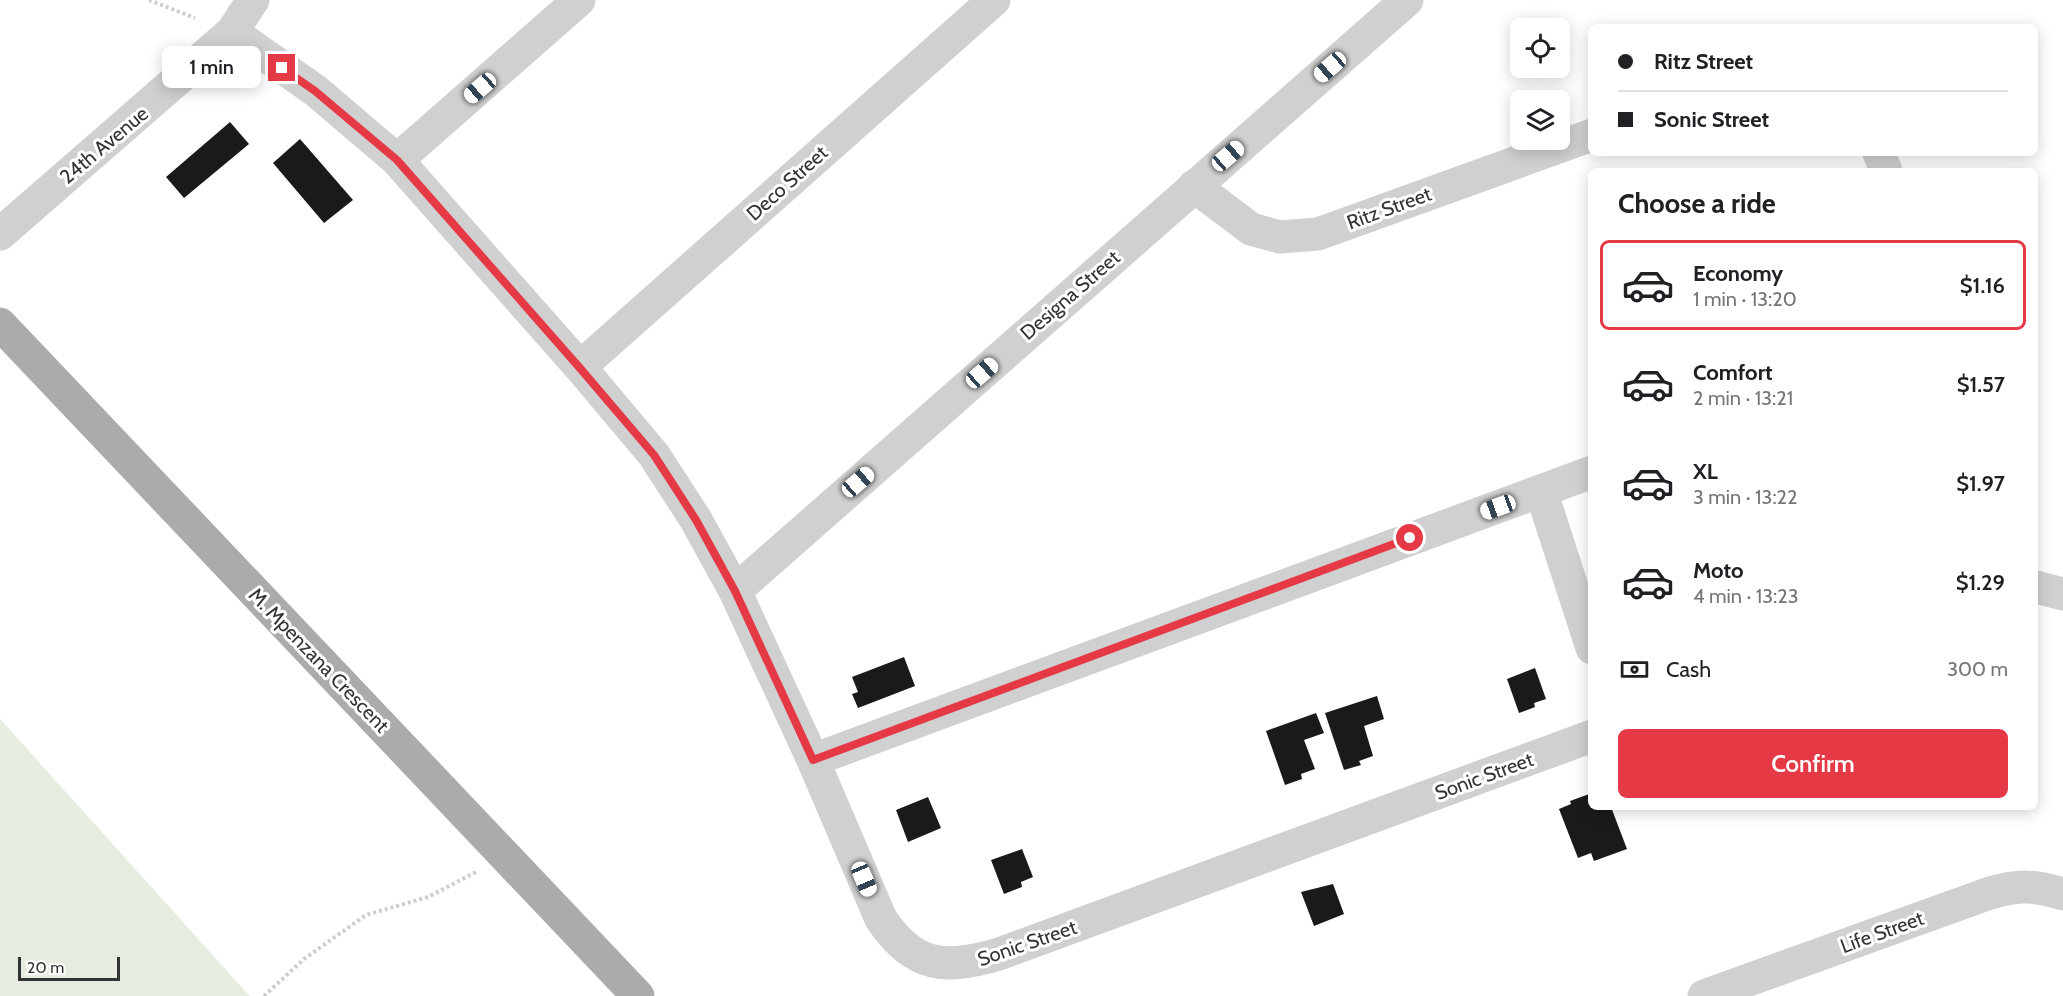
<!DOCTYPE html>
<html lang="en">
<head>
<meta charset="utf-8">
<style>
	body { margin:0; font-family:Cabin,sans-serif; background:#f6f6f6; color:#202124; height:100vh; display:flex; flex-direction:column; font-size:22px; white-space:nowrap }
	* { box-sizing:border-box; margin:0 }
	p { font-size:20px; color:#757577 }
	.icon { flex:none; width:33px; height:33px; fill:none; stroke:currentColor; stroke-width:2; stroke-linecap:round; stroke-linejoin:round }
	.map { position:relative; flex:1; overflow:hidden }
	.side { position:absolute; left:1588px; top:168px; width:450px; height:642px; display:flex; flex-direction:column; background:#fff; border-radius:9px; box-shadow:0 3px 15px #0003 }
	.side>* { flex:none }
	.banner { position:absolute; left:1588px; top:24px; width:450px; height:132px; border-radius:9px; box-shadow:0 3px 15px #0003; display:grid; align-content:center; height:132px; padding:0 30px; background:#fff }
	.buttons { position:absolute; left:1510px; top:18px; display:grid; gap:12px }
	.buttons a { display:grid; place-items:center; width:60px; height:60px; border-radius:9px; background:#fff; box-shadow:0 3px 15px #0003; font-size:30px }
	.scale { position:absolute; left:18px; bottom:15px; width:102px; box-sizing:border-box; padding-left:6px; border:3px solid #333; border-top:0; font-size:16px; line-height:21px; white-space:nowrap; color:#333; -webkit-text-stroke:4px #fff; paint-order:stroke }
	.end { position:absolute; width:27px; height:27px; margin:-14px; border:8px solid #e63946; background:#fff; box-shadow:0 0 0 3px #fff }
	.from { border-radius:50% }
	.bubble { position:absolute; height:42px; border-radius:9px; background:#fff; box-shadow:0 3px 15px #0003; font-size:20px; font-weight:600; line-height:42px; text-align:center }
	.car { position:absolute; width:18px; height:36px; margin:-18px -9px; border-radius:8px; box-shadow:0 0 4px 2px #0007; background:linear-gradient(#fff 24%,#345 0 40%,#fff 0 76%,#345 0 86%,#fff 0) }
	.banner b { display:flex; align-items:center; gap:21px; height:57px; font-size:22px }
	.banner b+b { border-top:2px solid #e0e0e0 }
	.banner i { width:15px; height:15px; background:#202124 }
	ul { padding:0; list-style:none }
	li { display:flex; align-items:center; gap:18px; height:90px; margin:0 12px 9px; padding:0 18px; border:3px solid transparent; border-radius:9px }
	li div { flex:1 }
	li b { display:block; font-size:22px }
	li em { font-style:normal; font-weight:600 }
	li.on { border-color:#e63946 }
	li>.icon { width:54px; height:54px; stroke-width:1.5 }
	h2 { padding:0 30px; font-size:27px; line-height:72px }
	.pay { display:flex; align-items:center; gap:15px; height:66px; padding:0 30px; font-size:22px }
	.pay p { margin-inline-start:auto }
	.primary-button { display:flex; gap:12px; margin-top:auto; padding:12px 30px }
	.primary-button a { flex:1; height:69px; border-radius:9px; background:#e63946; color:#fff; font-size:24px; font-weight:600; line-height:69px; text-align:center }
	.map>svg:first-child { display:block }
	.green { fill:#e6ecdf }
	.building { fill:#1a1a1a }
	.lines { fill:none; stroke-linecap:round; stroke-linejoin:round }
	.path { stroke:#cdcdcd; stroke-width:4; stroke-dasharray:3 3; stroke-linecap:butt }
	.minor { stroke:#d0d0d0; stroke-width:33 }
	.major { stroke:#ababab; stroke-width:33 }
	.route { stroke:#e63946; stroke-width:8 }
	.labels { text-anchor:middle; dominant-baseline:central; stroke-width:6; stroke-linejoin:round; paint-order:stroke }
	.street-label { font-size:20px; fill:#333; stroke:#fff }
</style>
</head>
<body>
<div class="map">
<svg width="2063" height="996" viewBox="0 0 2063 996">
	<rect width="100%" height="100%" fill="#fff"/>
	<!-- green -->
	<path class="green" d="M0 719 244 990 250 996H0Z"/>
	<!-- building -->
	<path class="building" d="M230 122 249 144 184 198 166 177Z
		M300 139 353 200 324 223 273 163Z
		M904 657 915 686 858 708 852 694 858 692 852 677Z
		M1535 668 1546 699 1534 703 1535 707 1519 713 1507 679Z
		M1377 696 1384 719 1364 726 1373 756 1359 761 1361 765 1344 770 1325 713Z
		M1316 713 1324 733 1304 740 1315 769 1301 774 1302 779 1285 785 1266 731Z
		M1592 793V807H1611L1627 849 1594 861 1591 853 1578 858 1559 809 1571 804 1570 801Z
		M928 797 941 828 908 842 896 810Z
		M1022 849 1033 877 1021 882 1022 887 1004 894 991 860Z
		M1333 884 1344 914 1314 926 1301 892Z"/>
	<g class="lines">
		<!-- path -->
		<path class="path" d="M149 0 195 18
			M264 996 304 959 366 915 428 897 476 872"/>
		<!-- minor -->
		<path class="minor" d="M232 32 316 91 397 160 580 367 654 455 696 520 735 591 813 760 881 919C914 968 945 970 999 954L1592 736
			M1879 153 1886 171
			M397 160 579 0
			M1194 186 1251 229 1280 237 1318 234 1592 135
			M0 234 232 32 253 0
			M580 367 994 0
			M1541 491 1592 648
			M2036 587 2063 594
			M735 591 1407 0
			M813 760 1592 472
			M1704 996 1990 893C2019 885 2035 885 2063 894"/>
		<!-- major -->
		<path class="major" d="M0 324 638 996"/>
	</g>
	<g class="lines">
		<!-- route -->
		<path class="route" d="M282 68 315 91 397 160 579 367 654 455 696 520 735 591 813 760 1410 538"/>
	</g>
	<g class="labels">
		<!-- street labels -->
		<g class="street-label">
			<text transform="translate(104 145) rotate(-40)">24th Avenue</text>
			<text transform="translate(787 183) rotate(-42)">Deco Street</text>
			<text transform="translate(1389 208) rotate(-20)">Ritz Street</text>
			<text transform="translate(1070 295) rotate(-41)">Designa Street</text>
			<text transform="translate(319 660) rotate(46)">M. Mpenzana Crescent</text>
			<text transform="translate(1484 776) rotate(-20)">Sonic Street</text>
			<text transform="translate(1882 932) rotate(-20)">Life Street</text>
			<text transform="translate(1027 943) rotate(-19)">Sonic Street</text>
		</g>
	</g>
</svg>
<div class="buttons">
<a><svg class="icon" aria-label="locate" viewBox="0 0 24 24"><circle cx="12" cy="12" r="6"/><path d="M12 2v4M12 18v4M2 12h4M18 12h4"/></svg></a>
<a><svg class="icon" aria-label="layers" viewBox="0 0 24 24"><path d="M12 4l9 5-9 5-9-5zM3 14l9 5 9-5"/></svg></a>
</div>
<div class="scale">20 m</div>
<i class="end from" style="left:1410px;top:538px"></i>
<i class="end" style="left:282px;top:68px"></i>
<div class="bubble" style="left:162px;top:46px;width:99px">1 min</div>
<i class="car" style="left:1330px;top:67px;rotate:229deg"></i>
<i class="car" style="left:480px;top:88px;rotate:229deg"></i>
<i class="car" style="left:1228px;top:156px;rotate:49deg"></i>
<i class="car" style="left:982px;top:373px;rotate:49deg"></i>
<i class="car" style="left:858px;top:482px;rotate:49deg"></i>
<i class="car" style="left:1498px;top:507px;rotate:250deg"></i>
<i class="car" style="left:864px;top:879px;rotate:157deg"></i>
<div class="banner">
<b><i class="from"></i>Ritz Street</b>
<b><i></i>Sonic Street</b>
</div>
<section class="side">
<h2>Choose a ride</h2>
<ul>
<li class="on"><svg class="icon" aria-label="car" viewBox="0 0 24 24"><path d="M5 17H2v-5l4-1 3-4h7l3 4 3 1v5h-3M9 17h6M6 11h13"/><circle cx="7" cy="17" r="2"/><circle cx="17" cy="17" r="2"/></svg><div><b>Economy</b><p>1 min · 13:20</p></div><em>$1.16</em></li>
<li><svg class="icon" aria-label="car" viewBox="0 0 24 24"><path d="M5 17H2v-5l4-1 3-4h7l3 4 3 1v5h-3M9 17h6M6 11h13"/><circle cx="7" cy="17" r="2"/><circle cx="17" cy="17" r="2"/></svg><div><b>Comfort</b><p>2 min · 13:21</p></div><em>$1.57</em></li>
<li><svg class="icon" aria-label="car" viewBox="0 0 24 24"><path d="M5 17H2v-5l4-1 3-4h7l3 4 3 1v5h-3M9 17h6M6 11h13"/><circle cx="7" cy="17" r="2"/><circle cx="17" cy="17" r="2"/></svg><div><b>XL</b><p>3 min · 13:22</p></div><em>$1.97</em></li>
<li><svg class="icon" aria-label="car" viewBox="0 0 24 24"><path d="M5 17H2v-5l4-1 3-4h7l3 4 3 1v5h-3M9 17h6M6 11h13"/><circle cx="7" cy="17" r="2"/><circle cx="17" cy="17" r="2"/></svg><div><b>Moto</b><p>4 min · 13:23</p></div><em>$1.29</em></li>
</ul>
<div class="pay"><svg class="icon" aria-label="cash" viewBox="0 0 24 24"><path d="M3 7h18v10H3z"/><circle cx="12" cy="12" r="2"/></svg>Cash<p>300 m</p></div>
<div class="primary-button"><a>Confirm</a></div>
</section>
</div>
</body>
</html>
